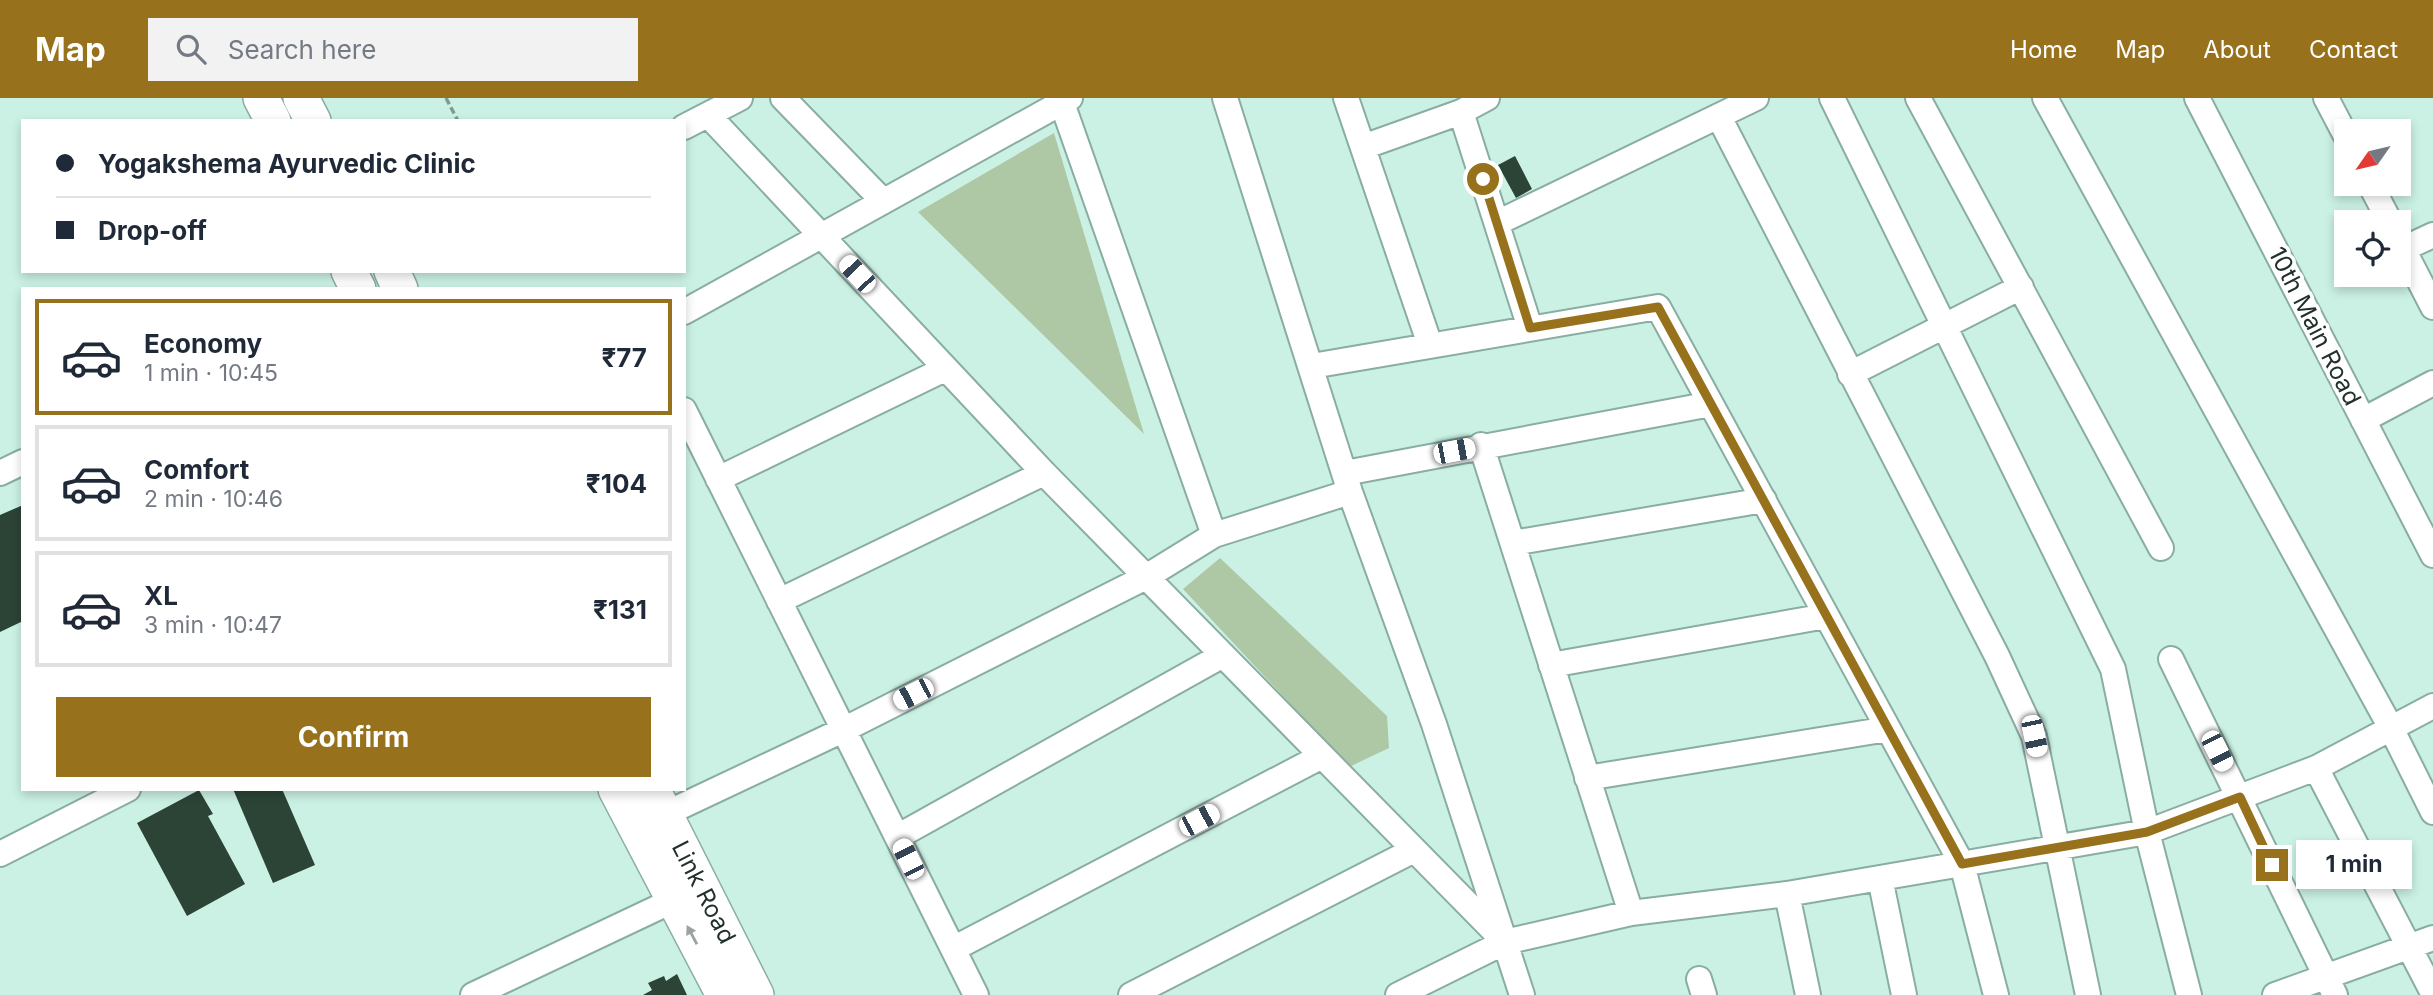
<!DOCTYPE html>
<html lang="en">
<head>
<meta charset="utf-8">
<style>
	body { margin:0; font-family:Inter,sans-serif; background:#f2f2f3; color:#1f2937; height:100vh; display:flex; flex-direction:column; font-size:26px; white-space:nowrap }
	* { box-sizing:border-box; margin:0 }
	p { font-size:23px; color:#747a83 }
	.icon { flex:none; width:38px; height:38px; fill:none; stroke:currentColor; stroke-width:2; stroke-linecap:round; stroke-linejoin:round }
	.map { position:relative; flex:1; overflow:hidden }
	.drawer { position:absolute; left:21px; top:189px; width:665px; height:504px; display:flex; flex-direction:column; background:#fff; border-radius:0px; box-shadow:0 4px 10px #0003 }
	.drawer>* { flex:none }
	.top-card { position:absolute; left:21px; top:21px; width:665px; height:154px; border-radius:0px; box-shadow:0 4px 10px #0003; display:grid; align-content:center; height:154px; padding:0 35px; background:#fff }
	.needle { width:46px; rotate:236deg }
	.buttons { position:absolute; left:2334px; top:21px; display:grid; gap:14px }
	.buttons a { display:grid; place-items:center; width:77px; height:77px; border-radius:0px; background:#fff; box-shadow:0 4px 10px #0003; font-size:35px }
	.end { position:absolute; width:32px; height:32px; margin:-16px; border:9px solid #97711b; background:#fff; box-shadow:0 0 0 4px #fff }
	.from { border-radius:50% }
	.bubble { position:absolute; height:49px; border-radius:0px; background:#fff; box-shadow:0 4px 10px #0003; font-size:23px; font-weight:700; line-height:49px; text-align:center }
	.car { position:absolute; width:21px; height:42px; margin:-21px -10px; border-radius:9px; box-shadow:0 0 5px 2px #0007; background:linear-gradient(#fff 24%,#345 0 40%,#fff 0 76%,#345 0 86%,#fff 0) }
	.top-card b { display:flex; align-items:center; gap:24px; height:66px; font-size:26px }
	.top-card b+b { border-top:2px solid #e0e1e3 }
	.top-card i { width:18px; height:18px; background:#1f2937 }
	ul { padding:12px 0 0; list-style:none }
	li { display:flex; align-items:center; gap:21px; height:116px; margin:0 14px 10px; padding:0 21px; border:4px solid #e0e1e3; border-radius:0px }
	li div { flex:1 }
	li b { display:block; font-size:26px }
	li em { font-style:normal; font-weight:700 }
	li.current { border-color:#97711b }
	li>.icon { width:63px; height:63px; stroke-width:1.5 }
	.action { display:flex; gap:14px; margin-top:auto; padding:14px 35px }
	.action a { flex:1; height:80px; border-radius:0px; background:#97711b; color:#fff; font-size:28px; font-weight:700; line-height:80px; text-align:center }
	header { display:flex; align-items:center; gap:42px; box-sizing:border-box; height:98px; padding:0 35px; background:#97711b; color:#fff }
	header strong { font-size:33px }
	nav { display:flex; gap:38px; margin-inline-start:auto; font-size:24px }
	.search { width:490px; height:63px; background:#f2f2f3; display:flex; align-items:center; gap:18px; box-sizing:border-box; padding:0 24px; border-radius:0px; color:#747a83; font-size:26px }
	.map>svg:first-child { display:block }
	.green { fill:#aec8a6 }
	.building { fill:#2b4435 }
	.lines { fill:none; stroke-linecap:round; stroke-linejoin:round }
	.street-casing { stroke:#89ada2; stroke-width:28 }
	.secondary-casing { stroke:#89ada2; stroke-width:38 }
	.path { stroke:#809b92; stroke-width:3.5; stroke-dasharray:7 3.5; stroke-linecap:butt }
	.street { stroke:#fff; stroke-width:24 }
	.secondary { stroke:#fff; stroke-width:35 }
	.oneway { fill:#9ba2a0 }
	.route { stroke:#97711b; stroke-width:9 }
	.labels { text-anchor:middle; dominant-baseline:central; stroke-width:7; stroke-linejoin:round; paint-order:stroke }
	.street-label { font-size:24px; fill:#21302b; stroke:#fff }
</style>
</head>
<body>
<header>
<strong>Map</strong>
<div class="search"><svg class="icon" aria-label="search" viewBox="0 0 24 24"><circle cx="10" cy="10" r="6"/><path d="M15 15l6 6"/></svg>Search here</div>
<nav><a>Home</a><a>Map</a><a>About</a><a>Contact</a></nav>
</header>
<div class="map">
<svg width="2433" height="897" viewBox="0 0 2433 897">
	<rect width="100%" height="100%" fill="#cbf1e5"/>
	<!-- green -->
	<path class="green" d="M1054 35 1144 336 918 114Z
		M1220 460 1387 618 1389 650 1349 669 1183 491Z"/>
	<!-- building -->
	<path class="building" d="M1515 58 1532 91 1516 100 1498 67Z
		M23 407V523L0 534V417Z
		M233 691H282L315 767 273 785Z
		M199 692 213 716 208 718 245 786 187 818 137 725Z
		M677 876 687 897H643L652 892 648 885 664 878 666 883Z"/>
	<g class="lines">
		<defs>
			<path id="street" d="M783 0 883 103
				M1225 0 1350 394 1434 626 1522 897
				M1346 0 1430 247
				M1832 0 2113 571 2147 734 2189 897
				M1918 0 2161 450
				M2045 0 2391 630 2433 714
				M2197 0 2433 457
				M2326 0 2347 40
				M1062 5 1214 437
				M1461 14 1530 230
				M708 17 1044 375 1505 844
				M1719 19 1997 558 2034 638 2088 897
				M684 29 740 0
				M1363 49 1461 14 1487 0
				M2370 86 2390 124
				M1497 125 1756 0
				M2399 143 2433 209
				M2403 151 2433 137
				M684 214 1070 0
				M1312 268 1658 209 1962 766 1996 897
				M1850 276 2021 189
				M684 312 976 897
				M2363 322 2433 285
				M1481 347 1631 815
				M0 375 23 364
				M1345 375 1711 306
				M718 381 945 271
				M1513 445 1764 402
				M779 503 1044 375
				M2171 561 2335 897
				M1551 567 1826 518
				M2316 670 2433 895
				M1587 680 1888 631
				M665 716 843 632 1146 479 1214 437 1350 394
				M897 739 1223 557
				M0 756 128 691
				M1880 780 1904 897
				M1787 796 1808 897
				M953 851 1322 658
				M1699 881 1704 897
				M473 897 674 802
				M1131 897 1414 752
				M1398 897 1505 844 1631 815 1787 796 2147 734 2316 670 2433 608
				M2275 897 2433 840"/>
			<path id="secondary" d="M261 0 273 23
				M301 0 313 23
				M349 173 358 191
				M392 173 400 191
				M616 691 724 897
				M652 691 756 897"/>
		</defs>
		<!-- street casing -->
		<use href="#street" class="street-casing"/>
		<!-- secondary casing -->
		<use href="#secondary" class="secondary-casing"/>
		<!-- path -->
		<path class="path" d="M446 0 458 23"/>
		<!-- street -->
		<use href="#street" class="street"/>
		<!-- secondary -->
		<use href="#secondary" class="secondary"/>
	</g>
	<!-- one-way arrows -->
	<defs><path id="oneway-solid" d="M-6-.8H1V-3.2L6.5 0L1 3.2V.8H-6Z" transform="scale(1.75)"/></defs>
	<use class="oneway" href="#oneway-solid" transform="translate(692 837) rotate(-118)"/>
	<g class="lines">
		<!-- route -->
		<path class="route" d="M1483 81 1530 230 1658 209 1962 766 2147 734 2240 699 2272 767"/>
	</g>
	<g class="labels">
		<!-- street labels -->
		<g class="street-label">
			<text transform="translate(2315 228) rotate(63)">10th Main Road</text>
			<text transform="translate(704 794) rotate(63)">Link Road</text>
		</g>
	</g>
</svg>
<div class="buttons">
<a><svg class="needle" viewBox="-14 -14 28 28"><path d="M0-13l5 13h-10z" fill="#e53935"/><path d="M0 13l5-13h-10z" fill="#747a83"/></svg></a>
<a><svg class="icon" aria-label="locate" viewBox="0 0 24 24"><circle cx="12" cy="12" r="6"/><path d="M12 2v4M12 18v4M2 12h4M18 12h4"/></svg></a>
</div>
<i class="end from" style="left:1483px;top:81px"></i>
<i class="end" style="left:2272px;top:767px"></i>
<div class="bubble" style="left:2296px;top:742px;width:116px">1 min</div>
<i class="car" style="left:857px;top:176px;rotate:317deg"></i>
<i class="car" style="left:1454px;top:353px;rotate:79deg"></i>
<i class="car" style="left:913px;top:596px;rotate:243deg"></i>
<i class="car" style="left:2034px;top:638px;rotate:168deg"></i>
<i class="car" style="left:2217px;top:653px;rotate:153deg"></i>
<i class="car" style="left:1199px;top:722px;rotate:62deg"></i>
<i class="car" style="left:908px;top:761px;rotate:333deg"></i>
<div class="top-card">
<b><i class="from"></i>Yogakshema Ayurvedic Clinic</b>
<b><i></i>Drop-off</b>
</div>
<section class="drawer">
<ul>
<li class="current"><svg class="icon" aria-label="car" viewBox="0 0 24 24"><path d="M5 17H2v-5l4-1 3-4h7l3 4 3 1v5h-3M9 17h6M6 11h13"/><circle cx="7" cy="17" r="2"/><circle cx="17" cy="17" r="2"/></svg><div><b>Economy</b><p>1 min · 10:45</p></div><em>₹77</em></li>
<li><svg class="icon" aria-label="car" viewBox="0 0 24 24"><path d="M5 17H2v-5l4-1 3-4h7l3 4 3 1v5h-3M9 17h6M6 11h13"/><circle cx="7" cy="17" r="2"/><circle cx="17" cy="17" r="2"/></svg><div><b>Comfort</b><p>2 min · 10:46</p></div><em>₹104</em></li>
<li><svg class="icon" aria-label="car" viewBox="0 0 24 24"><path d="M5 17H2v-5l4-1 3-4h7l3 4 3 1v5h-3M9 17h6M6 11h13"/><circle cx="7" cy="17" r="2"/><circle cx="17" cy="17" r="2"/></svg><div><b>XL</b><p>3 min · 10:47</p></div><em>₹131</em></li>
</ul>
<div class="action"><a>Confirm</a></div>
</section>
</div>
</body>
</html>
